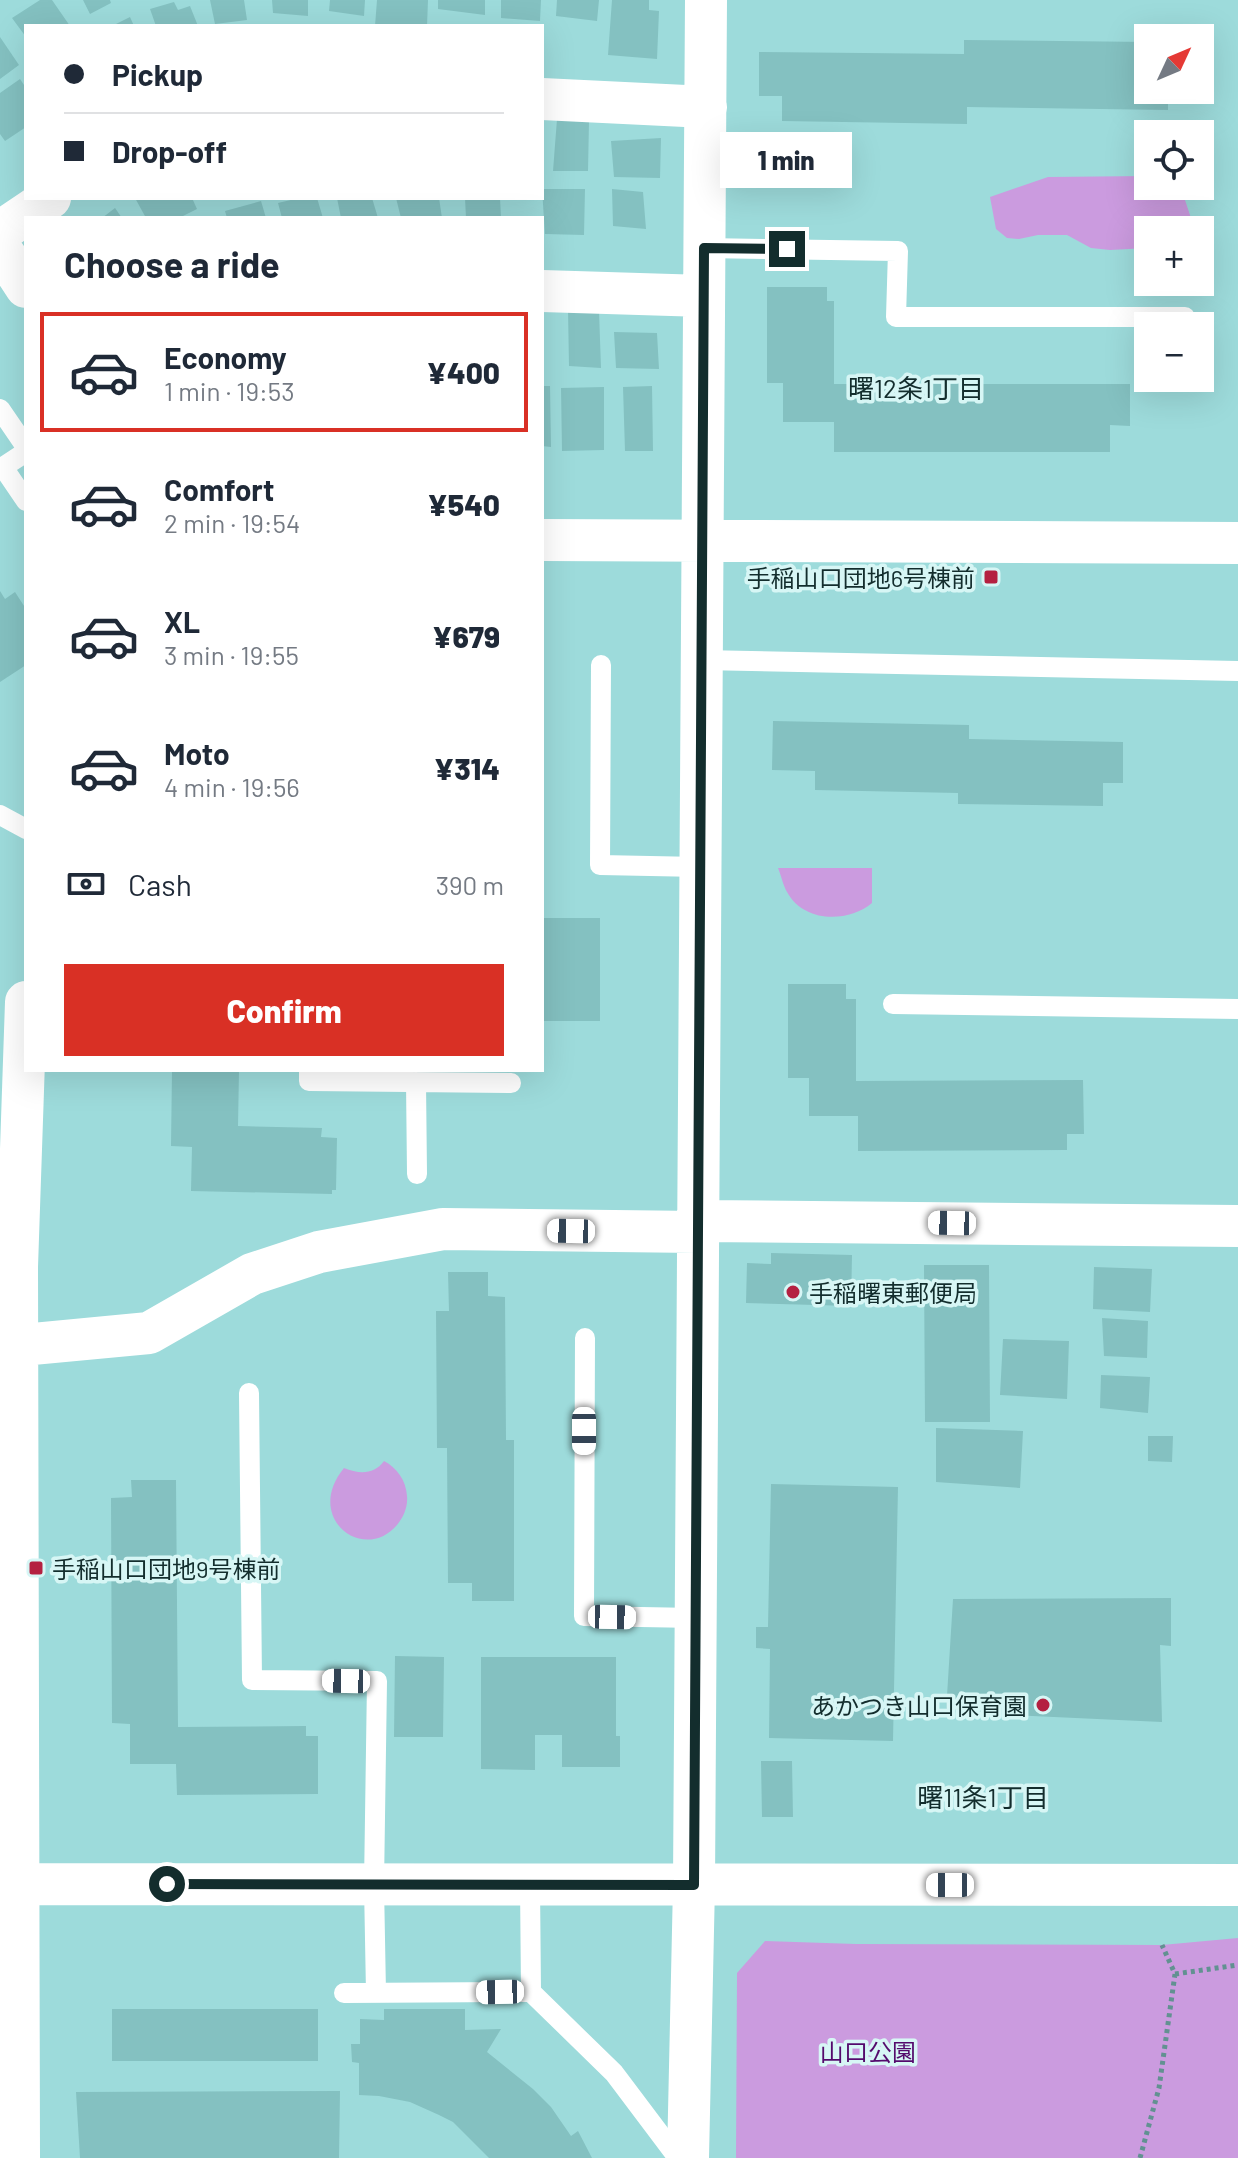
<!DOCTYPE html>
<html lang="en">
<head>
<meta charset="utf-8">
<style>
	body { margin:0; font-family:Barlow,"Noto Sans JP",sans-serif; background:#f2f2f3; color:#1f2937; height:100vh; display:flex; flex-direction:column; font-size:30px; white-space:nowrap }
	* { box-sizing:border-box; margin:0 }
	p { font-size:26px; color:#747a83 }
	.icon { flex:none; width:44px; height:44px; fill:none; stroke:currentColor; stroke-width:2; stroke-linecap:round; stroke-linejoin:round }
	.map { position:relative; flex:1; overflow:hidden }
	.panel { position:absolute; left:24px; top:216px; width:520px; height:856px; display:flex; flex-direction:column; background:#fff; border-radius:0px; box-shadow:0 8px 32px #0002 }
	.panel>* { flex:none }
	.top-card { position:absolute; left:24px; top:24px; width:520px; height:176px; border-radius:0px; box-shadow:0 8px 32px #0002; display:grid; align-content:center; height:176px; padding:0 40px; background:#fff }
	.needle { width:52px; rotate:46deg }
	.fabs { position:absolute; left:1134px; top:24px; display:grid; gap:16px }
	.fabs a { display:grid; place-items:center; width:80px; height:80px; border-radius:0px; background:#fff; box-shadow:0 8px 32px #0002; font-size:40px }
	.end { position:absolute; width:36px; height:36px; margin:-18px; border:10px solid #132d2d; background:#fff; box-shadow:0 0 0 4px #fff }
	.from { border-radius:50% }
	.bubble { position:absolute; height:56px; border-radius:0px; background:#fff; box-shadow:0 8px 32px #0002; font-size:26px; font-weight:800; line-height:56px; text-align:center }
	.car { position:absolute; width:24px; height:48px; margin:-24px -12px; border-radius:10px; box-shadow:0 0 6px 2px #0007; background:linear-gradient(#fff 24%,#345 0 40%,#fff 0 76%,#345 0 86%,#fff 0) }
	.top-card b { display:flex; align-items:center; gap:28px; height:76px; font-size:30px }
	.top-card b+b { border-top:2px solid #e0e1e3 }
	.top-card i { width:20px; height:20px; background:#1f2937 }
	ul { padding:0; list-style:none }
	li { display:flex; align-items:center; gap:24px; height:120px; margin:0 16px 12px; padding:0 24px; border:4px solid transparent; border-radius:0px }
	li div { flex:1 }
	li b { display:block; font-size:30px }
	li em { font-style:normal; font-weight:800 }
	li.on { border-color:#d93025 }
	li>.icon { width:72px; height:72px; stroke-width:1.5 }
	h2 { padding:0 40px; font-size:36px; line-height:96px }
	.pay { display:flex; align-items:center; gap:20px; height:88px; padding:0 40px; font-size:30px }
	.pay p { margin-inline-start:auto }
	.primary-button { display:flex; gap:16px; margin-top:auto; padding:16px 40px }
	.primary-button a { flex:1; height:92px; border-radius:0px; background:#d93025; color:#fff; font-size:32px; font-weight:800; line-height:92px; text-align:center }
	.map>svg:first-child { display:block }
	.green { fill:#cb9bdf }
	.building { fill:#84c1c1 }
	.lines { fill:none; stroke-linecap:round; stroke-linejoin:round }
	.path { stroke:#629191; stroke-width:5; stroke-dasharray:4 4; stroke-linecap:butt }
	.lane { stroke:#fff; stroke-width:20 }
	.street { stroke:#fff; stroke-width:42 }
	.route { stroke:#132d2d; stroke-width:10 }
	.poi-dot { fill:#b42141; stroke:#d7f6f5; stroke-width:3 }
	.labels { text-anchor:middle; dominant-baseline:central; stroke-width:7; stroke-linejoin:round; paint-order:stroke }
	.poi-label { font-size:24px; fill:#132d2d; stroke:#d7f6f5; text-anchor:end }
	.park-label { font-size:24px; fill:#540a6c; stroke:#d7f6f5 }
	.neighbourhood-label { font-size:26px; fill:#132d2d; stroke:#d7f6f5 }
</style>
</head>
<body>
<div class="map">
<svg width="1238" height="2158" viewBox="0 0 1238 2158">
	<rect width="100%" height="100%" fill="#9ddbdb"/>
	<!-- green -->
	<path class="green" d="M1148 176V186H1187L1185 200 1195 230H1148V248L1110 250 1091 248 1067 235H1038L1019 239 1007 238 996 229 990 197 1048 177Z
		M778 868H872V903C848 923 804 923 787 892 783 885 781 875 778 868Z
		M384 1461C397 1468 406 1480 407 1496 408 1506 404 1517 397 1525 364 1564 303 1518 344 1468 359 1474 374 1475 384 1461Z
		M1238 1938V2158H736L737 1973 765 1941 856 1944 1162 1945Z"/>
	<!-- building -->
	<path class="building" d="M40 0H52L70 26H26V37L12 18Z
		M83 0H110L111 3 90 14Z
		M210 0H244L247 20 215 24Z
		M272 0H308V16L273 13Z
		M330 0H365L364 16 329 11Z
		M377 0H428L427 26H375Z
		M438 0H485V15L438 9Z
		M501 0H541L540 21 501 18Z
		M557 0H599L597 21 556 16Z
		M612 0H649V10L659 11 657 59 608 55Z
		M174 2 178 10 190 6 198 26H156L150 9Z
		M130 17 134 26H112Z
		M0 37 19 65 0 79Z
		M964 40 1148 42V90H1168V110L967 107V124L782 121V96H759V52L964 54Z
		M20 79 26 88V127L5 141 0 134V93Z
		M557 119 589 121 588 171H553Z
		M661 138 660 178 614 177 611 141Z
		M542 189H585L584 235 545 234Z
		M612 189 643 192 646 229 613 226Z
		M135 198H192L197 209 179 218H146Z
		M299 198H317L323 218H282L278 203Z
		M337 198H372L378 218H341Z
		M396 198H439L442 218H401Z
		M465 198H500L501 218H466Z
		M261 201 266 218H227L225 211Z
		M115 208 122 218H102Z
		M767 287H827V301H834V384H1130V426L1110 425V452H834V422H783V383H767Z
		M568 309 599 311 601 368 569 366Z
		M614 332 657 333 659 369 616 368Z
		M542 386H550L551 447 542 446Z
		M652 386 653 451H625L623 387Z
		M604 387V450L562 451 561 388Z
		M0 591 5 599 15 592 26 609V665L0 682Z
		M773 721 969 725V739L1123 742V783H1103V806L958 804V793L815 790V771L772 770Z
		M543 918H600V1021H543Z
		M788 984H846V999H856V1081L1083 1080 1084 1134H1067V1150L858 1151V1116H809V1078H788Z
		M172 1070H239L238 1126 322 1128 321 1137 337 1138 336 1190H332V1194L191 1191 192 1147 171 1146Z
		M771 1253 852 1255 851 1306 746 1303 747 1263 771 1264Z
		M924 1265H989L990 1422H925Z
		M1094 1267 1152 1269 1150 1312 1093 1309Z
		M448 1272H488V1296L505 1297 506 1440H514V1601H472V1583H448L447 1448H437L436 1311H449Z
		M1102 1318 1148 1321 1147 1358 1104 1356Z
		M1003 1339 1069 1341 1067 1399 1000 1395Z
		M1101 1375 1150 1377 1148 1413 1100 1408Z
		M936 1428 1023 1431 1020 1488 936 1482Z
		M1148 1436H1173L1172 1462 1148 1461Z
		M131 1480H176L178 1727 306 1726V1736H318V1794L177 1795 176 1764H130V1724L112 1723 111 1498 132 1497Z
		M771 1484 898 1487 893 1741 769 1738 770 1649 756 1648V1627H768Z
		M1171 1598V1646L1160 1645 1162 1722 946 1712 953 1599Z
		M395 1656 444 1657 443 1737H394Z
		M481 1657H616V1736H620V1767H562V1735H535V1770L481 1769Z
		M761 1761H792L793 1817H762Z
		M112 2009H318V2061H112Z
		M384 2009H465V2030L501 2029 487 2052 533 2089 551 2107 571 2136 578 2131 592 2158H489L453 2122 439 2115 410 2102 379 2096 359 2095V2063L352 2062 351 2044H360V2019L384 2020Z
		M340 2091 339 2158H80L76 2092Z"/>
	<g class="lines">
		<!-- path -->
		<path class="path" d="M1175 1974 1238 1965
			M1140 2158 1159 2088 1175 1974 1162 1945"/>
		<!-- lane -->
		<path class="lane" d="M704 248 898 251 896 317H1185
			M0 409 26 447
			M26 452 3 467 26 501
			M701 660 1238 671
			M601 665 600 865 700 867
			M0 815 26 829
			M893 1004 1238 1009
			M309 1070V1081L511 1083
			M416 1082 417 1174
			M585 1338 584 1616 696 1618
			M249 1393 252 1680 377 1681 374 1885 376 1993
			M530 1885 531 1992
			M344 1993 531 1992 614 2073 678 2158"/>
		<!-- street -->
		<path class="street" d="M542 99 706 107
			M0 232 50 198
			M0 248 26 287
			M542 291 704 296
			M542 540 1238 543
			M698 1221 1238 1226
			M0 1347 149 1333 252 1274 319 1252 443 1229 698 1232
			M0 1878 19 1884 1238 1885
			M19 2158 17 1267 26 1002
			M688 2158 694 1885 706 0"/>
	</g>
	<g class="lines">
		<!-- route -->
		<path class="route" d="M167 1884 694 1885 704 248 787 249"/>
	</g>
	<!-- markers -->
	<g class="poi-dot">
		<rect x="983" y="569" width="16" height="16" rx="4"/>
		<circle cx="793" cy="1292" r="8"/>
		<rect x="28" y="1560" width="16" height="16" rx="4"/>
		<circle cx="1043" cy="1705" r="8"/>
	</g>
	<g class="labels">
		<!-- poi labels -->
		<g class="poi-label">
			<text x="975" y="577">手稲山口団地6号棟前</text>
			<text x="809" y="1292" text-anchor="start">手稲曙東郵便局</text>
			<text x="52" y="1568" text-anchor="start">手稲山口団地9号棟前</text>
			<text x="1027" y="1705">あかつき山口保育園</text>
		</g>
		<!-- park labels -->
		<g class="park-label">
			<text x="868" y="2051">山口公園</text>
		</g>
		<!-- neighbourhood labels -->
		<g class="neighbourhood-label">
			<text x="916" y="387">曙12条1丁目</text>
			<text x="983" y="1796">曙11条1丁目</text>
		</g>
	</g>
</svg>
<div class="fabs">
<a><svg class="needle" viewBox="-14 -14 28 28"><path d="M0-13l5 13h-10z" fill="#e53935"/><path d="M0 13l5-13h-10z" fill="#747a83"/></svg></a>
<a><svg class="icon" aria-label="locate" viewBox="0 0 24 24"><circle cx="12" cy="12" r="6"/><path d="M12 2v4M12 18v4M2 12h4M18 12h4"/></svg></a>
<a>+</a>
<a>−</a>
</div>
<i class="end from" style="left:167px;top:1884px"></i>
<i class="end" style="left:787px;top:249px"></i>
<div class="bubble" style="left:720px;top:132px;width:132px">1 min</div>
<i class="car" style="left:952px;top:1223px;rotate:271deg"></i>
<i class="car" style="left:571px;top:1231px;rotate:271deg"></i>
<i class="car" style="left:584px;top:1431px;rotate:180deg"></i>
<i class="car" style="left:612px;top:1617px;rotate:91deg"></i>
<i class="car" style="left:346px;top:1681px;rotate:271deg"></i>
<i class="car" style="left:950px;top:1885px;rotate:270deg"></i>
<i class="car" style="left:500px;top:1992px;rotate:269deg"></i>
<div class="top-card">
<b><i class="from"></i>Pickup</b>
<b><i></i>Drop-off</b>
</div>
<section class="panel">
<h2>Choose a ride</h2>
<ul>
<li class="on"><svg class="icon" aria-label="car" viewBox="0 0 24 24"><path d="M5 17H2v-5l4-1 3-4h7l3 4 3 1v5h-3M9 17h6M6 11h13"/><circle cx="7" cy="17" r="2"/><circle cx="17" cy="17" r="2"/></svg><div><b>Economy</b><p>1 min · 19:53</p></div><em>¥400</em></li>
<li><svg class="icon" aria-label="car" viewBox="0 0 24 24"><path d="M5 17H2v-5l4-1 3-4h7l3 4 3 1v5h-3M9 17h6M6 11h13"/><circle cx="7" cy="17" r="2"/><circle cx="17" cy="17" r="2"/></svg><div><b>Comfort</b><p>2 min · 19:54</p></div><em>¥540</em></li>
<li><svg class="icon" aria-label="car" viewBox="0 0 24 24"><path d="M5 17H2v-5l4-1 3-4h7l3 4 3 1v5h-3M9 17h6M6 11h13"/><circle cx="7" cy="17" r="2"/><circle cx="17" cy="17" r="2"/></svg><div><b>XL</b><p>3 min · 19:55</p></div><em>¥679</em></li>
<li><svg class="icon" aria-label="car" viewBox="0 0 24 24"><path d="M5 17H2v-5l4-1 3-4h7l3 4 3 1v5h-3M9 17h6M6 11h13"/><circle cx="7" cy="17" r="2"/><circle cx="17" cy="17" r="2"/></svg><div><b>Moto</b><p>4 min · 19:56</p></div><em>¥314</em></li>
</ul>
<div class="pay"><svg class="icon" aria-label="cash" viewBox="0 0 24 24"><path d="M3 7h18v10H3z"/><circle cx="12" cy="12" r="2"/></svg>Cash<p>390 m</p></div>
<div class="primary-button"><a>Confirm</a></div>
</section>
</div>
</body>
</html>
